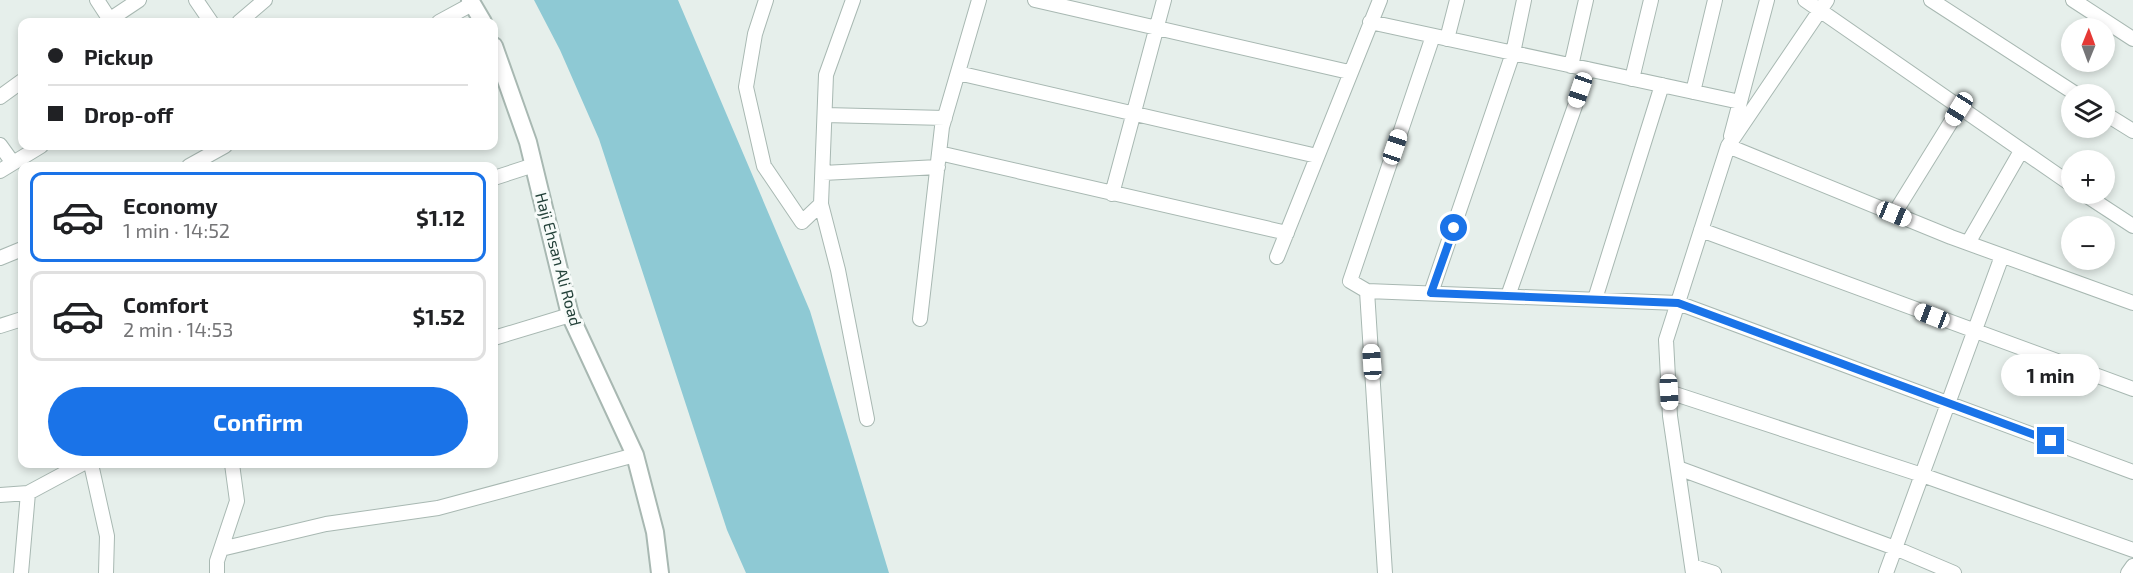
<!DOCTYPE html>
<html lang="en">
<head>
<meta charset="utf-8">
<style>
	body { margin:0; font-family:"Exo 2",sans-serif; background:#f2f2f2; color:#202124; height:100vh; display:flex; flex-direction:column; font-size:22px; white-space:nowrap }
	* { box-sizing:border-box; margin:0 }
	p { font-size:20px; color:#757577 }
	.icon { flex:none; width:33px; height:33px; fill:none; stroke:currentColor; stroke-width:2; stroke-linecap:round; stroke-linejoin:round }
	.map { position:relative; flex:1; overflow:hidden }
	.side { position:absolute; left:18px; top:162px; width:480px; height:306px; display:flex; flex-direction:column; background:#fff; border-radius:12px; box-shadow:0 3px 9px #0003 }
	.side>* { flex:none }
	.banner { position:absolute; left:18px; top:18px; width:480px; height:132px; border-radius:12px; box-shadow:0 3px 9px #0003; display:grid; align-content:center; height:132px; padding:0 30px; background:#fff }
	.needle { width:39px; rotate:1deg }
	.fabs { position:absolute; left:2061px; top:18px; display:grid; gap:12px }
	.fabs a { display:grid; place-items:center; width:54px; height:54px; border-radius:50%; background:#fff; box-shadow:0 3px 9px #0003; font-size:30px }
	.end { position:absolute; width:27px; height:27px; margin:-14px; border:8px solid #1a73e8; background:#fff; box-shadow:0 0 0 3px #fff }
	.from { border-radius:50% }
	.bubble { position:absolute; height:42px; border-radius:21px; background:#fff; box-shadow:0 3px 9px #0003; font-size:20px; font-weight:700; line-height:42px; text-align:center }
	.car { position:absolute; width:18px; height:36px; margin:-18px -9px; border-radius:8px; box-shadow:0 0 4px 2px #0007; background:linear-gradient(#fff 24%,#345 0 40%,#fff 0 76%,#345 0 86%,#fff 0) }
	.banner b { display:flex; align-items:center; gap:21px; height:57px; font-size:22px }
	.banner b+b { border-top:2px solid #e0e0e0 }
	.banner i { width:15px; height:15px; background:#202124 }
	ul { padding:10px 0 0; list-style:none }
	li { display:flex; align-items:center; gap:18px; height:90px; margin:0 12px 9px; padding:0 18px; border:3px solid #e0e0e0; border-radius:12px }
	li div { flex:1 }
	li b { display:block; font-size:22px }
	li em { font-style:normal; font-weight:700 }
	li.selected { border-color:#1a73e8 }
	li>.icon { width:54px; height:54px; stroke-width:1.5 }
	.cta { display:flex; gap:12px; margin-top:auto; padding:12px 30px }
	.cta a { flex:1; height:69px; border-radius:36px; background:#1a73e8; color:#fff; font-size:24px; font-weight:700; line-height:69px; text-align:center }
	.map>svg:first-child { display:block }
	.water { fill:#8ec9d4 }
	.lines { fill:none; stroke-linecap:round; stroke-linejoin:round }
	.minor-casing { stroke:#a8b8b2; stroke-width:16 }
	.tertiary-casing { stroke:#a8b8b2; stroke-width:20 }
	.minor { stroke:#fff; stroke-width:14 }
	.tertiary { stroke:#fff; stroke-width:16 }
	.route { stroke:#1a73e8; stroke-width:8 }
	.labels { text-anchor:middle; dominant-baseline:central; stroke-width:6; stroke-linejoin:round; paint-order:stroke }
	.street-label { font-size:16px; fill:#24423a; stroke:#f7fbf9 }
</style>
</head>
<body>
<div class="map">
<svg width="2133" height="573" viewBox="0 0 2133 573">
	<rect width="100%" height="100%" fill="#e6efeb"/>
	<!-- water -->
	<path class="water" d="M534 0H678L810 311 889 573H746L727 530 599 139 560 50Z"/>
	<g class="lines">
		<defs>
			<path id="minor" d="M97 0 110 20
				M196 0 211 22
				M766 0 755 34 746 87 764 166 802 222 821 204 826 75 853 0
				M1035 0 1349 72
				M1805 0 2072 185
				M1931 0 2076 94
				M2073 0 2133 39
				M106 22 139 0
				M239 22 265 0
				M439 22 472 4
				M1370 22 1740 102
				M1447 39 1457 0
				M1571 66 1586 0
				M958 73 1317 156
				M1632 79 1651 0
				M1693 92 1715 0
				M0 97 22 81
				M2104 113 2133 131
				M825 115 945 118
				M1731 136 1767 0
				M0 145 13 163
				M1728 146 1827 0
				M939 153 1287 233
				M189 166 225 146
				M0 171 41 146
				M823 173 938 167
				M494 178 534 165
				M1112 194 1164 0
				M2084 194 2133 226
				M821 204 838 270 867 419
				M1894 214 1959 109
				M1701 230 2133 389
				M1968 243 2021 151
				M1277 257 1380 0
				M0 258 22 249
				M1367 291 1350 281 1433 36
				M1431 293 1513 53 1524 0
				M1508 296 1588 69
				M1595 299 1662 85
				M920 319 942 127 979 0
				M0 326 22 319
				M494 338 570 315
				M1669 392 1922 475 2133 550
				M91 464 107 536 106 573
				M1678 468 1895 548 1954 573
				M0 495 28 493 82 464
				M221 549 326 524 438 508 635 455
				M1692 566 1714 573
				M21 573 28 493
				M217 573V561L237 501 232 464
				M1385 573 1367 291 1678 303 2133 472
				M1693 573 1670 416 1666 340 1728 146 1951 237 2133 303
				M1886 573 2002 256
				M2128 573 2133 566"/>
			<path id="tertiary" d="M470 0 483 22
				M494 46 528 142 570 315 635 455 655 532 660 573"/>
		</defs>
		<!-- minor casing -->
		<use href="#minor" class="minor-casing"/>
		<!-- tertiary casing -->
		<use href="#tertiary" class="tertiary-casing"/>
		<!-- minor -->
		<use href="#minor" class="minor"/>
		<!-- tertiary -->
		<use href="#tertiary" class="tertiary"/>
	</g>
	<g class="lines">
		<!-- route -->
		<path class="route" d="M1454 228 1431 293 1678 303 2051 441"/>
	</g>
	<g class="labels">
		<!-- street labels -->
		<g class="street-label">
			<text transform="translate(559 259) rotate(75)">Haji Ehsan Ali Road</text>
		</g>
	</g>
</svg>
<div class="fabs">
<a><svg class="needle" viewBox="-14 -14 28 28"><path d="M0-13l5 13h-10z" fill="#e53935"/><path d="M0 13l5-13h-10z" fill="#757577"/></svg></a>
<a><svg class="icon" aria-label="layers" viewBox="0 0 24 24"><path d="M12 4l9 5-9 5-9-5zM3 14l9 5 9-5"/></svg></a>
<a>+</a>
<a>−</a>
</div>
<i class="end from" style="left:1454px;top:228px"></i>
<i class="end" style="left:2051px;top:441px"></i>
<div class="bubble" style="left:2001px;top:354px;width:99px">1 min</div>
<i class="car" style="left:1580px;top:90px;rotate:199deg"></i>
<i class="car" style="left:1959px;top:109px;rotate:212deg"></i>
<i class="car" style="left:1395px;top:147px;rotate:19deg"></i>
<i class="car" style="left:1894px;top:214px;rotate:112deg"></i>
<i class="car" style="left:1932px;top:316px;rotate:291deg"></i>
<i class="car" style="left:1372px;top:362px;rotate:356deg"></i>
<i class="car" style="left:1669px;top:392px;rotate:177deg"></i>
<div class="banner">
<b><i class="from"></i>Pickup</b>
<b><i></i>Drop-off</b>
</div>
<section class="side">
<ul>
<li class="selected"><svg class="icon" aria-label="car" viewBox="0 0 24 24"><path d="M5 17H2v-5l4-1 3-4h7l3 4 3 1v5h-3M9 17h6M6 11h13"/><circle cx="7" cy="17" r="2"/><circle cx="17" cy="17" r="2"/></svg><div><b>Economy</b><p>1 min · 14:52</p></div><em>$1.12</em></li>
<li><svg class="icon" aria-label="car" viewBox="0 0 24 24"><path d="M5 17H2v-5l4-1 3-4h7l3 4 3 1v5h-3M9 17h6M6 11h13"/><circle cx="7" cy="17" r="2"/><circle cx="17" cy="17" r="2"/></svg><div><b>Comfort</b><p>2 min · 14:53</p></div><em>$1.52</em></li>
</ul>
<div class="cta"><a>Confirm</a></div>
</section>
</div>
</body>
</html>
